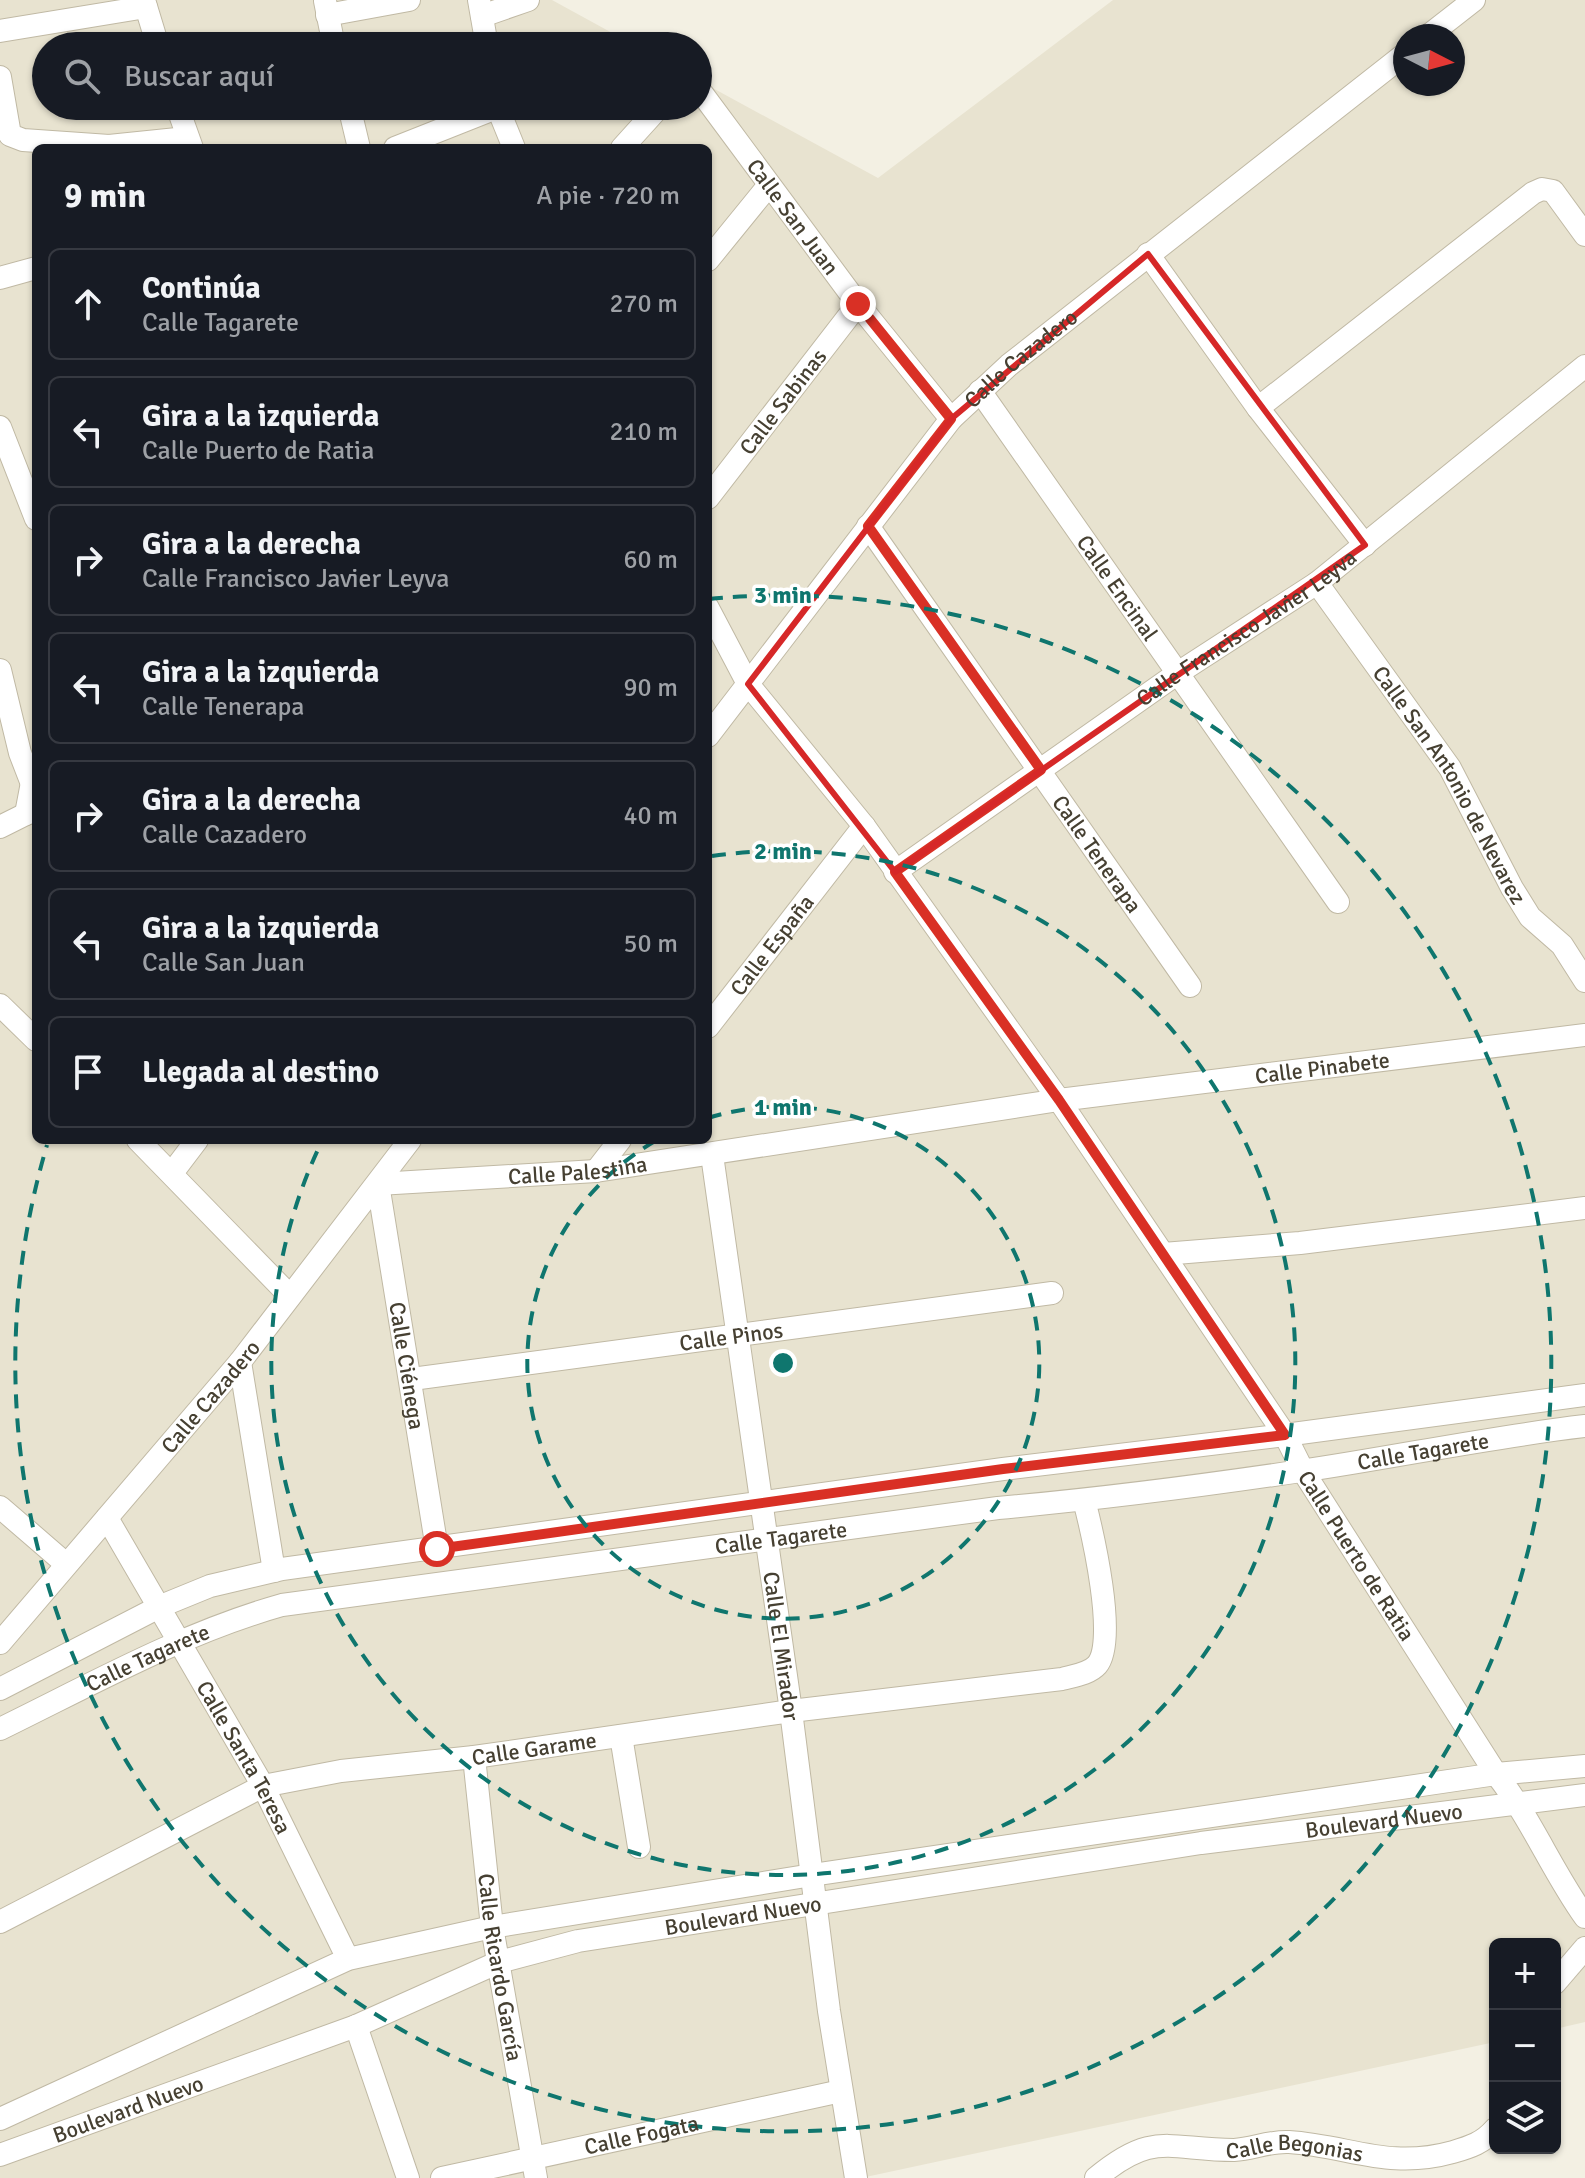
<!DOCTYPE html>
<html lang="es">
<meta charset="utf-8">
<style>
:root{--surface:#171b24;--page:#20242c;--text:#f1f3f6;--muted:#9ea1a6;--line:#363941}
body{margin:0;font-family:Signika,sans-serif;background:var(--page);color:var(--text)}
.controls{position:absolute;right:24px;bottom:24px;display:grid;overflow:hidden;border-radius:12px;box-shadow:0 2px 6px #0004}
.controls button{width:72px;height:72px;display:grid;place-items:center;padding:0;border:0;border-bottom:2px solid var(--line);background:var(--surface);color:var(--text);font:40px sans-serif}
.compass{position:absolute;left:1393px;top:24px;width:72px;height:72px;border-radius:50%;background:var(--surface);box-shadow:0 2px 6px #0004;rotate:96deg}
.stop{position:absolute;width:24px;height:24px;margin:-18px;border:6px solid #d93025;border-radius:50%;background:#fff}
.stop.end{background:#d93025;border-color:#fff;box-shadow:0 2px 8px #0008}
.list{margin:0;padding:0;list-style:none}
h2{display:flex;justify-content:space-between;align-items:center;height:104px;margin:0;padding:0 32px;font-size:34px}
h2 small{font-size:26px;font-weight:400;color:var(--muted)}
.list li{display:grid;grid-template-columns:52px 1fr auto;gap:24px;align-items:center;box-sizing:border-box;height:112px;margin:0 16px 16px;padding:0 16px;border:2px solid var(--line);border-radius:12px}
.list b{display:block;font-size:30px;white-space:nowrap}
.list p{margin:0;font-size:26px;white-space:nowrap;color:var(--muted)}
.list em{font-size:26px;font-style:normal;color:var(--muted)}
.icon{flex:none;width:44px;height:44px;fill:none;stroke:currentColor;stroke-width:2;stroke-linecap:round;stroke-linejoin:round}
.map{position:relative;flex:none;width:1585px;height:2178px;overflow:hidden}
.search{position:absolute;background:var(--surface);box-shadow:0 2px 6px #0004;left:32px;top:32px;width:680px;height:88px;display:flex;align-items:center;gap:20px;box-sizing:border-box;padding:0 28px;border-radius:44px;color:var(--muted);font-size:30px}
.panel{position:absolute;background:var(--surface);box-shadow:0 2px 6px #0004;left:32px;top:144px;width:680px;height:1000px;border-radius:12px}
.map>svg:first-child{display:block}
.residential{fill:#e8e3d0;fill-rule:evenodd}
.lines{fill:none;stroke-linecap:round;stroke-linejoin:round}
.minor-casing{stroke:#c0b9a4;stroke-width:24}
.minor{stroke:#fff;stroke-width:22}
.route{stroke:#d93025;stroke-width:10}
.marked{fill:none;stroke:#d62828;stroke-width:6;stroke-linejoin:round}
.ring{fill:none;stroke:#0f766e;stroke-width:4;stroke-dasharray:14 10}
.labels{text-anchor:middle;stroke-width:7;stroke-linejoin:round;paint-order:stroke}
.street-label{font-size:22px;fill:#464032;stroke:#fff}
.centre{fill:#0f766e;stroke:#fff;stroke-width:4}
.ring-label{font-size:24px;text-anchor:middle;font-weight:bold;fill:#0f766e;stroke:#fff;stroke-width:7;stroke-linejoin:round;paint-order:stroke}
</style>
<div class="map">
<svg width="1585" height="2178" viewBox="0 0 1585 2178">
<rect width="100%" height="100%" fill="#f3f0e3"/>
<path class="residential" d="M0 0H552L636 46H46V106H698V80L878 178 1113 0H1585V2022L1555 2029V1944H1495V2042L861 2178H0ZM1405 36H1453V84H1405ZM36 148H708V1140H36Z"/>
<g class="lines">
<g class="minor-casing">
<g id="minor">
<path d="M144 0 158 46"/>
<path d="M479 0 487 46"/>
<path d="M325 1 334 46"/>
<path d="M327 15 409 0"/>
<path d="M482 16 528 0"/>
<path d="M0 31 146 7"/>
<path d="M1428 36 1474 0"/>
<path d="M0 77 10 135 23 140 109 146 187 138"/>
<path id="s1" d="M698 88 858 304 951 419"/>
<path d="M177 106 192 148"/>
<path d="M349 106 359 148"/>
<path d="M497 106 514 148"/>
<path d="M395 148 501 106"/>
<path d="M622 148 660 106"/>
<path d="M1148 254 1258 408 1365 545"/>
<path d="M708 260 769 185"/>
<path d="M0 278 36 268"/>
<path id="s2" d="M980 391 1338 902"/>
<path d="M1258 408 1533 193 1542 189 1553 191 1585 235"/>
<path d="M0 427 36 519"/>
<path id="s3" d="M708 498 858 304"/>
<path id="s4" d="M868 526 1190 986"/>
<path id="s5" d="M1317 583 1450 768 1512 888 1530 917 1562 945 1585 981"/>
<path id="s6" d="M708 608 748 684 864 826 1059 1100 1285 1435 1303 1471 1496 1774C1531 1818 1552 1871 1585 1917"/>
<path d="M0 670 20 753 32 784"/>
<path id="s7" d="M708 736 951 419 1009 365 1405 54"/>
<path d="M26 814 34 772"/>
<path d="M0 827 26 814"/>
<path id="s8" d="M895 872 1178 673 1317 583 1585 366"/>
<path d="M0 1005 36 1040"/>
<path id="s9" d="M708 1027 864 826"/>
<path d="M138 1140 290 1296"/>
<path id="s10" d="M712 1155 791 1711 829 2011 856 2178"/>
<path d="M596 1171 620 1140"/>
<path d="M172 1173 197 1140"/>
<path id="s11" d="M378 1184 596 1171 1059 1100 1585 1035"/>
<path id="s12" d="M378 1184 437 1549"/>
<path d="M1163 1254 1300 1243 1585 1208"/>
<path d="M240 1362 274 1571"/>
<path id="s13" d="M412 1379 1052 1293"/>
<path d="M0 1507 66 1564"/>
<path id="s14" d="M107 1518 263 1786 348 1959"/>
<path id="s15" d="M0 1643 240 1362 410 1140"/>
<path d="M0 1689 161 1606 210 1586 282 1569 1003 1469 1285 1435 1585 1395"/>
<path id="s16" d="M0 1729C92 1684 183 1633 282 1605L998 1508C1099 1499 1200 1486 1301 1471 1396 1457 1490 1437 1585 1426"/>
<path d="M621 1736 639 1847"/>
<path id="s17" d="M474 1757 492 1927 536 2178"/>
<path id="s18" d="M0 1922 263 1786 341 1771 474 1757 791 1711 1062 1679C1073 1676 1089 1674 1097 1665 1118 1641 1092 1531 1084 1500"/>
<path d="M1555 1983 1585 1948"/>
<path d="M356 2026 408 2178"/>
<path d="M0 2119 348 1959 492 1927 812 1875 1496 1774 1585 1766"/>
<path id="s19" d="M0 2155 356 2026 499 1962 578 1941 1201 1843 1585 1795"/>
<path id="s20" d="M442 2178 841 2091"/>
<path id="s21" d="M1096 2178C1154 2130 1168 2150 1234 2150 1253 2149 1269 2141 1289 2142 1350 2146 1388 2170 1453 2152 1470 2147 1483 2143 1495 2129"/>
</g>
</g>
<use href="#minor" class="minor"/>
</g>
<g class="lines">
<path class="route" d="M437 1549 1003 1469 1285 1435 1059 1100 895 872 1041 770 868 526 951 419 858 304"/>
</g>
<path class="marked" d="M1148 254 1365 545 895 872 748 684 951 419Z"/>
<g class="ring">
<path d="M708 1118A256 256 0 1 1 657 1140"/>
<path d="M712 856A512 512 0 1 1 321 1143"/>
<path d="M709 599A768 768 0 1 1 47 1145"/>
</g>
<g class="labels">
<g class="street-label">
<text dy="8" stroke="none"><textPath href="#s1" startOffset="160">Calle San Juan</textPath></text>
<text dy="8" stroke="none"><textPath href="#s7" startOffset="492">Calle Cazadero</textPath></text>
<text dy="8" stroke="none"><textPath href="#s3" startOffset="122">Calle Sabinas</textPath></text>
<text dy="8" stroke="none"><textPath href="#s2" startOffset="240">Calle Encinal</textPath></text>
<text dy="8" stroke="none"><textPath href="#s8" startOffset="428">Calle Francisco Javier Leyva</textPath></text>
<text dy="8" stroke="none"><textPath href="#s5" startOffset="242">Calle San Antonio de Nevarez</textPath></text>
<text dy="8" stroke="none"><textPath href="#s4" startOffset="400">Calle Tenerapa</textPath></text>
<text dy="8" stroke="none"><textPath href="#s9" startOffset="104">Calle España</textPath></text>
<text dy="8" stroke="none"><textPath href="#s11" startOffset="952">Calle Pinabete</textPath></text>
<text dy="8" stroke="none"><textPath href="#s11" startOffset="200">Calle Palestina</textPath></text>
<text dy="8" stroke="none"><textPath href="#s13" startOffset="322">Calle Pinos</textPath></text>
<text dy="8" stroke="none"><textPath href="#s12" startOffset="184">Calle Ciénega</textPath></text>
<text dy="8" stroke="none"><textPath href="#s15" startOffset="324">Calle Cazadero</textPath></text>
<text dy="8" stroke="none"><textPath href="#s16" startOffset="1460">Calle Tagarete</textPath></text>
<text dy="8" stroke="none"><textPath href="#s16" startOffset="812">Calle Tagarete</textPath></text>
<text dy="8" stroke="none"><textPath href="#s6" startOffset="1150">Calle Puerto de Ratia</textPath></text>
<text dy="8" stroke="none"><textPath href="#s10" startOffset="496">Calle El Mirador</textPath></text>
<text dy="8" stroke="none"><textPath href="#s16" startOffset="164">Calle Tagarete</textPath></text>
<text dy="8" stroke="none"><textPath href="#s18" startOffset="570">Calle Garame</textPath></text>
<text dy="8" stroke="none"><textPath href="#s14" startOffset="276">Calle Santa Teresa</textPath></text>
<text dy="8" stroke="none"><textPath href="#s19" startOffset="1432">Boulevard Nuevo</textPath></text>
<text dy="8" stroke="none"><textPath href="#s19" startOffset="784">Boulevard Nuevo</textPath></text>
<text dy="8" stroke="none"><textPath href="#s17" startOffset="212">Calle Ricardo García</textPath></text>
<text dy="8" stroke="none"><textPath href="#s19" startOffset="136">Boulevard Nuevo</textPath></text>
<text dy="8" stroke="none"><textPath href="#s20" startOffset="204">Calle Fogata</textPath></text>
<text dy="8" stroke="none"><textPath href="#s21" startOffset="208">Calle Begonias</textPath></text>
</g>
</g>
<circle cx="783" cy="1363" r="12" class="centre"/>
<g class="ring-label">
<text x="783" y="603">3 min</text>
<text x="783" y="859">2 min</text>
<text x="783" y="1115">1 min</text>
</g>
</svg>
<div class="controls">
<button>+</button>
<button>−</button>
<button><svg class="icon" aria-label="layers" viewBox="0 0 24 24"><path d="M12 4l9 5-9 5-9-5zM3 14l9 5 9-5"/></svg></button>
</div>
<svg class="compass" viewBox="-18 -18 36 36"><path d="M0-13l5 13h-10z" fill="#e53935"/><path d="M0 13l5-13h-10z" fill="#9ea1a6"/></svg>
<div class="stop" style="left:437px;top:1549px"></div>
<div class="stop end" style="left:858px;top:304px"></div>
<div class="search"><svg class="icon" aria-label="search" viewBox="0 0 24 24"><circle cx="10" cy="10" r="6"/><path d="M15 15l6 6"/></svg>Buscar aquí</div>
<section class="panel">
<h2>9 min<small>A pie · 720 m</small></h2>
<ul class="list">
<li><svg class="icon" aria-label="ahead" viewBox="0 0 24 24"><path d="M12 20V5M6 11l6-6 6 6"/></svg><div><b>Continúa</b><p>Calle Tagarete</p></div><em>270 m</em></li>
<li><svg class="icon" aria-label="left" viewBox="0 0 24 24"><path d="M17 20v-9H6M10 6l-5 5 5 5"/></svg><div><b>Gira a la izquierda</b><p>Calle Puerto de Ratia</p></div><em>210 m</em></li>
<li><svg class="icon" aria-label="right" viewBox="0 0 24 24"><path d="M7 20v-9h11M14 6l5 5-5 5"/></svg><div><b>Gira a la derecha</b><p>Calle Francisco Javier Leyva</p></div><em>60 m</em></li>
<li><svg class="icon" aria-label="left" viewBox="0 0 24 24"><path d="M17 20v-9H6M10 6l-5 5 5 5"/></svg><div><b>Gira a la izquierda</b><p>Calle Tenerapa</p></div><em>90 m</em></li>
<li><svg class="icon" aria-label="right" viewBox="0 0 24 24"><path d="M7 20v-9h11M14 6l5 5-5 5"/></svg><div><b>Gira a la derecha</b><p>Calle Cazadero</p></div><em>40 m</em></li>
<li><svg class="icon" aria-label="left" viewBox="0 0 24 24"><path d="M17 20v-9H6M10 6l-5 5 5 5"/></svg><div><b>Gira a la izquierda</b><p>Calle San Juan</p></div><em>50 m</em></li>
<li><svg class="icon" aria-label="arrive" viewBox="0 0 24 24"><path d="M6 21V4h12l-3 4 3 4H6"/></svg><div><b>Llegada al destino</b></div></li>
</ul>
</section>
</div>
